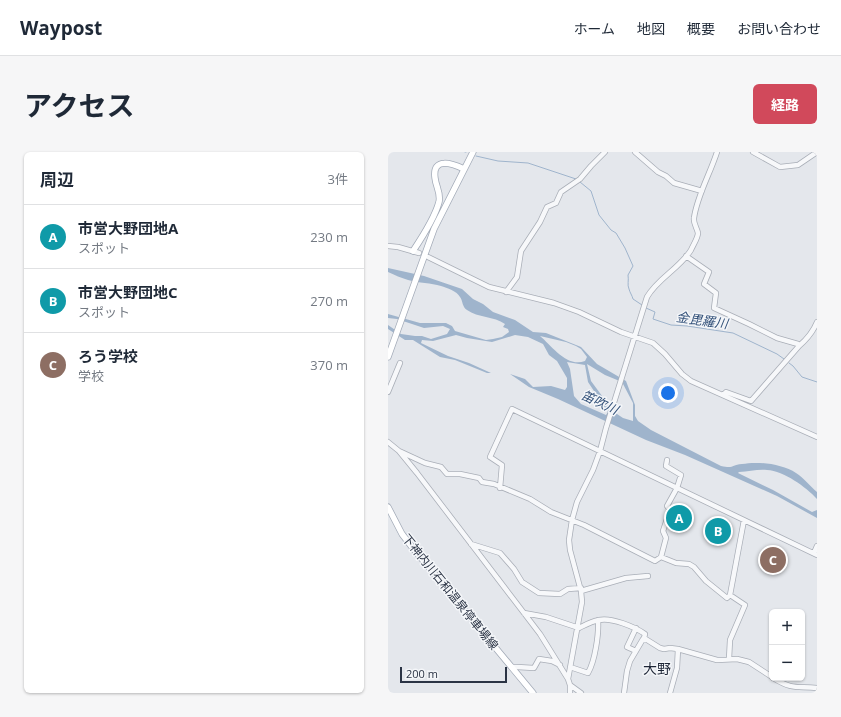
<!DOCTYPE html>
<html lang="ja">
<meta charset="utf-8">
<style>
:root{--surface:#fff;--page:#f6f6f7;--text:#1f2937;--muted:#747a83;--line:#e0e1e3;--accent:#d1495b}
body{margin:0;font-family:"Open Sans","Noto Sans JP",sans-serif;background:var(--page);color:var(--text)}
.controls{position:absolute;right:12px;bottom:12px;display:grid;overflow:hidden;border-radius:6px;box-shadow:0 1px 3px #0004}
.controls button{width:36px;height:36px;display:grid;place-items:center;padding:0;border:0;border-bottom:1px solid var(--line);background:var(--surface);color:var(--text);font:20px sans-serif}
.scale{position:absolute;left:12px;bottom:10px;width:107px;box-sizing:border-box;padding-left:4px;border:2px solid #2b3445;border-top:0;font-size:11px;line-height:14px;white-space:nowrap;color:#2b3445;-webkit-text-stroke:3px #f4f6f9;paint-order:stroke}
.you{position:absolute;left:280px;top:241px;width:14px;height:14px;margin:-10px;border:3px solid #fff;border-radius:50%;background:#1a73e8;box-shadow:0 0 0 6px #1a73e833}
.badge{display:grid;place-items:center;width:26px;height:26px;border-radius:50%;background:var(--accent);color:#fff;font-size:13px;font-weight:700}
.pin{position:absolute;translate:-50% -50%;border:2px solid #fff;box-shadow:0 1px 4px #0006}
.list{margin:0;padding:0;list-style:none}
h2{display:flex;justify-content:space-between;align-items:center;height:52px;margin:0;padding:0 16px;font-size:17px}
h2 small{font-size:13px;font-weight:400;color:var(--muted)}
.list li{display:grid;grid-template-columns:26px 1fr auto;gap:12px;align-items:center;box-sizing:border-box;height:64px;padding:0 16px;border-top:1px solid var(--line)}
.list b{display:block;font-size:15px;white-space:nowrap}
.list p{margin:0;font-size:13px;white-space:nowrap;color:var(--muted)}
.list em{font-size:13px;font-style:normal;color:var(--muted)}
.map{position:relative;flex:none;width:429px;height:541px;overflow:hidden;border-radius:6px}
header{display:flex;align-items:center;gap:24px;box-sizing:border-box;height:56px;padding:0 20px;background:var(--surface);border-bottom:1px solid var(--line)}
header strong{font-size:19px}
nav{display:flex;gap:22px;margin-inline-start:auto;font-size:14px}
.intro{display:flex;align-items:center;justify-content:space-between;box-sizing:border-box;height:96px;padding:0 24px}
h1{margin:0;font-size:28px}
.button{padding:10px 18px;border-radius:6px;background:var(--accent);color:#fff;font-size:14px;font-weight:700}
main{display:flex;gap:24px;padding:0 24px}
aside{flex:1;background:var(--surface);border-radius:6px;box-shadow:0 1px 3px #0004}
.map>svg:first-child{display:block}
.water{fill:#9fb4cc;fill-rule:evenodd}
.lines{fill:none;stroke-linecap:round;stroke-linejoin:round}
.stream{stroke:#9fb4cc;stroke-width:1}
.minor-casing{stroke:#a9aeb7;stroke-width:6}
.major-casing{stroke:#a3abb8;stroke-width:7}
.minor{stroke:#f7f8fa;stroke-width:4.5}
.major{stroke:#fff;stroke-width:5.5}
.labels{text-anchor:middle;stroke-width:3;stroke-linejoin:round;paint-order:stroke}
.street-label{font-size:12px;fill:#2b3445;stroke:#f4f6f9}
.water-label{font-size:13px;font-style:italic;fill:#34527a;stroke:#f4f6f9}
.quarter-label{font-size:14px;fill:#1d2536;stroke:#f4f6f9}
</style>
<header>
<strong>Waypost</strong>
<nav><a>ホーム</a><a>地図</a><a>概要</a><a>お問い合わせ</a></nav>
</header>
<div class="intro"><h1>アクセス</h1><a class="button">経路</a></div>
<main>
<aside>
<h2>周辺<small>3件</small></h2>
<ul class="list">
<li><span class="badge" style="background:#0f9aa8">A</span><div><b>市営大野団地A</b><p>スポット</p></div><em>230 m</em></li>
<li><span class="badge" style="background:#0f9aa8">B</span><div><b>市営大野団地C</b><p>スポット</p></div><em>270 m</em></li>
<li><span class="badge" style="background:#8d6e63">C</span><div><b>ろう学校</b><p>学校</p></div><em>370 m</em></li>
</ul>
</aside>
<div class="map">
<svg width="429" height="541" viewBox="0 0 429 541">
<rect width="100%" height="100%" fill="#e4e7ec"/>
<path class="water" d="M0 116 36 124 74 137 85 147 95 152 105 160 127 168 145 180 158 181 193 195 209 212 238 229 247 253V264L250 269 263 278 333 314C346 317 343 313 354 312 370 309 394 312 408 321 416 326 422 334 429 340V347C418 335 396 319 379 318 369 317 361 320 351 320L350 321 385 338 424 360 429 358V366L389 344 297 303 258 288 170 247 141 235 122 222 137 227 145 235 163 234 177 238 179 235V226L169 209 161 203 155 192 140 185 127 183 104 190 79 186 68 183 45 189 34 188 33 191 60 204 81 211 103 221H99L67 208 52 205 25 188H17L0 177V173L13 182 27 184H34L43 187 59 182 62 177 55 174 36 176 9 167 0 166V162L32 171H58L64 174 67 179 98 188 105 187 114 185 121 180 120 177 115 175 117 172C106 164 90 166 79 158 74 155 75 149 72 145 69 139 59 136 53 134 43 131 31 131 20 128 13 126 7 123 0 120ZM152 184 178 190 188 194 193 197 199 205 197 209C179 216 164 194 152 184ZM179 210 197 213 200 230 220 260 218 263 193 252 186 244 182 217ZM199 212 217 223 234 230 245 251V269L235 266 229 262 220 252 203 229Z"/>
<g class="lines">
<path class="stream" d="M77 0H78
M88 4 110 9 140 11 188 27
M192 30 203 39 211 63 223 78 228 81 237 96 245 114 240 123C241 128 239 133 241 137 242 141 244 143 245 147L254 153
M258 156 267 160 265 167 283 173 299 174 345 181 389 202 396 207
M401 211 405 214 414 225 429 230"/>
<g class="minor-casing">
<path id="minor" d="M247 0 270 20 278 24 286 31 314 39
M365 0 392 15 410 13 429 0
M0 94 10 95 31 101
M298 104 321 120 316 132 328 141 326 156 361 172 389 186 410 192 411 194
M40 105 101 135 166 151 191 160 233 180 265 191 277 202 294 222 303 229 429 285
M118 140 129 125 133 99 152 70 159 55 168 51 173 40 192 27 203 14 217 0
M0 240 12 211
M335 243 338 240 363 249 411 194C419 187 425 180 429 170
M0 290 11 299 29 321 152 482 180 527 182 533V541
M11 299 37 311 53 315 59 322H72L91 326 94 330 106 332 142 347 163 360 196 373 267 409 273 405 288 411 301 412 306 415 318 429 339 446 342 443 357 453 342 488 341 507
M112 336 114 313 102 305 124 257 429 403
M83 392 112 401 126 417 134 430 151 441 172 442 180 437 193 436
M426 401 429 394
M273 405 278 386 275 379 282 358 279 354 289 336 293 323 278 314 279 308
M193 439 238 426 260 424
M342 443 356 368
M136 461 158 465 191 476C197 473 204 469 211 468 223 465 247 475 257 482L256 486 272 496 276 497 282 496 290 497 329 508 349 507 361 510 384 525
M248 476 239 495 248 499
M124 515H129L146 516 151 507 164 509 172 513
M182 515 200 521C207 509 211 482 210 468
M385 526C405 538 408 534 429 536
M180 527 194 450 193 439 182 398 181 388 184 368 189 350 205 318 212 299 218 276 259 145C270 126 291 117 303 98 305 93 310 86 310 81 309 76 305 71 306 66 309 44 322 22 329 0
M182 533 193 541
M236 541 239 519 242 509 255 487 256 486
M282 541 289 516 290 497"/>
</g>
<g class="major-casing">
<path id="major" d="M25 99C33 87 47 65 51 50 53 41 48 35 47 26 44 4 65 12 76 17
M0 205 46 77 85 0
M0 355 14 382 24 395 145 541"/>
</g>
<use href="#minor" class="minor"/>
<use href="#major" class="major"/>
</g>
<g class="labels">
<g class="street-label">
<text transform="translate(62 440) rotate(51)" y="4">下神内川石和温泉停車場線</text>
</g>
<g class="water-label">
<text transform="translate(314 168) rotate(8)" y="5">金毘羅川</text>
<text transform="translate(212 250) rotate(25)" y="5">笛吹川</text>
</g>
<g class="quarter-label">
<text x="269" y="522">大野</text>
</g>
</g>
</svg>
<div class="controls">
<button>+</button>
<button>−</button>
</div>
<div class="scale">200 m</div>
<div class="you"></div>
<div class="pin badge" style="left:291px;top:366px;background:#0f9aa8">A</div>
<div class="pin badge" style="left:330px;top:379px;background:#0f9aa8">B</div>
<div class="pin badge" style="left:385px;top:408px;background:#8d6e63">C</div>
</div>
</main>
